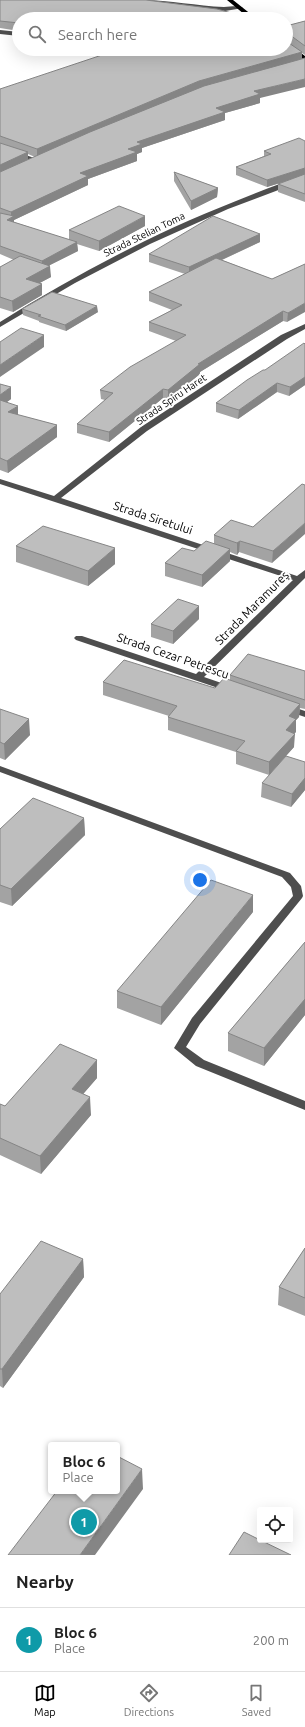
<!DOCTYPE html>
<meta charset="utf-8">
<style>
:root{--surface:#fff;--page:#f6f6f6;--text:#222;--muted:#767676;--line:#e0e0e0;--accent:#000}
body{margin:0;font-family:Ubuntu,sans-serif;background:var(--page);color:var(--text)}
.controls{position:absolute;right:12px;bottom:12px;display:grid;overflow:hidden;border-radius:4px;box-shadow:0 4px 16px #0002}
.controls button{width:36px;height:36px;display:grid;place-items:center;padding:0;border:0;border-bottom:1px solid var(--line);background:var(--surface);color:var(--text);font:20px sans-serif}
.you{position:absolute;left:200px;top:880px;width:14px;height:14px;margin:-10px;border:3px solid #fff;border-radius:50%;background:#1a73e8;box-shadow:0 0 0 6px #1a73e833}
.badge{display:grid;place-items:center;width:26px;height:26px;border-radius:50%;background:var(--accent);color:#fff;font-size:13px;font-weight:700}
.pin{position:absolute;translate:-50% -50%;border:2px solid #fff;box-shadow:0 1px 4px #0006}
.popup{position:absolute;left:48px;top:1442px;width:72px;height:52px;box-sizing:border-box;display:grid;place-content:center;border-radius:4px;background:var(--surface);filter:drop-shadow(0 1px 3px #0005);font-size:13px;white-space:nowrap;color:var(--muted)}
.popup b{font-size:15px;color:var(--text)}
.popup::after{content:'';position:absolute;left:50%;top:100%;margin-left:-8px;border:8px solid transparent;border-top-color:var(--surface)}
.list{margin:0;padding:0;list-style:none}
h2{display:flex;justify-content:space-between;align-items:center;height:52px;margin:0;padding:0 16px;font-size:17px}
h2 small{font-size:13px;font-weight:400;color:var(--muted)}
.list li{display:grid;grid-template-columns:26px 1fr auto;gap:12px;align-items:center;box-sizing:border-box;height:64px;padding:0 16px;border-top:1px solid var(--line)}
.list b{display:block;font-size:15px;white-space:nowrap}
.list p{margin:0;font-size:13px;white-space:nowrap;color:var(--muted)}
.list em{font-size:13px;font-style:normal;color:var(--muted)}
.icon{flex:none;width:22px;height:22px;fill:none;stroke:currentColor;stroke-width:2;stroke-linecap:round;stroke-linejoin:round}
.map{position:relative;flex:none;width:305px;height:1555px;overflow:hidden}
.search{position:absolute;background:var(--surface);box-shadow:0 4px 16px #0002;left:12px;right:12px;top:12px;height:44px;display:flex;align-items:center;gap:10px;box-sizing:border-box;padding:0 14px;border-radius:22px;color:var(--muted);font-size:15px}
.sheet{height:116px;background:var(--surface)}
nav{display:flex;justify-content:space-around;align-items:center;box-sizing:border-box;height:56px;border-top:1px solid var(--line);background:var(--surface);font-size:11px;color:var(--muted)}
nav a{display:grid;justify-items:center;gap:2px}
nav .on{color:var(--accent)}
.map>svg:first-child{display:block}
.lines{fill:none;stroke-linecap:round;stroke-linejoin:round}
.minor{fill:#4e4e4e;fill-rule:evenodd}
.major{fill:#000;fill-rule:evenodd}
.wall{fill:#a3a3a3;fill-rule:evenodd}
.shaded-wall{fill:#858585}
.building{fill:#bebebe;stroke:#858585}
.labels{text-anchor:middle;stroke-width:4;stroke-linejoin:round;paint-order:stroke}
.far-street-label{font-size:10px;fill:#000;stroke:#fff}
.street-label{font-size:12px;fill:#000;stroke:#fff}
</style>
<div class="map">
<svg width="305" height="1555" viewBox="0 0 305 1555">
<rect width="100%" height="100%" fill="#fff"/>
<g class="lines">
<path class="minor" d="M142 0C170 0 197 6 224 7 231 7 238 5 243 8L225 11 145 2Z
M0 30 19 32V36L0 34Z
M98 49H104L110 56 101 61H97V59L103 55Z
M0 146 40 160 41 161 36 162 0 150Z
M305 176V180L228 209 150 244 75 283 0 327V322C75 275 154 233 236 201 259 192 282 182 305 176Z
M305 324V329L287 339 147 431 61 498 297 576 305 570V578L204 677 233 687 235 689 233 691H227L76 640 74 638 76 636H82L196 674 293 580 0 484V479L54 496 141 427 281 335Z
M287 705 305 711V717L284 710 282 708 284 706Z
M0 766 290 873 301 886 303 896 302 898 200 1024 186 1047 204 1060 305 1101V1110L196 1066 174 1048 192 1018 293 896 291 887 282 877 0 772Z"/>
<path class="major" d="M227 0H233L257 19H250Z
M286 42 305 56V61L286 47Z"/>
</g>
<path class="wall" d="M0 0H150L19 19V31L0 28Z
M305 21V55L302 53V59L260 98V103L225 113V120L142 148V152L137 154V161L88 179V185L14 220V222L69 240V230L145 226 99 251 77 244 78 251 48 266 51 277 39 283 42 284V295L13 312 0 308V267L14 260 0 254V89L286 49V26ZM28 154 35 157 28 160Z
M305 141V202L278 192V184L287 181 267 187 236 175V167L264 156V151Z
M174 172 218 188 217 197 191 210 174 181Z
M260 234V242L222 260 272 279 305 264 287 322 283 321 200 372V374L168 400 163 398 109 442 77 433V424L105 400 101 399 100 390 176 341 149 331V322L172 310 149 301V292L185 274 149 262V254Z
M22 309 98 312 66 331 39 322V321L23 315Z
M305 344V385L289 396 277 392 238 419 216 412V403Z
M0 384 11 399 7 402 18 415 57 425V437L8 473 0 470Z
M302 484 272 563 239 552 237 555 230 552V561L202 587 165 576V563L214 543V535L253 527Z
M16 546 115 564 88 586 16 562Z
M199 619 173 644 151 637V624Z
M305 671V709L300 708 299 717 296 720V732L294 733V747L269 775 236 764V752L168 730V717L169 716 103 695V682L215 688 230 680V675Z
M0 709 30 735 5 760 0 758Z
M305 762V790L291 807 261 797 262 783Z
M84 818 85 835 12 906 0 902V829Z
M253 912 161 1025 117 1008V991Z
M305 942V1015L264 1066 228 1051V1033Z
M97 1060V1078L83 1094 91 1115 41 1174 0 1155V1104L5 1106Z
M305 1248V1316L278 1305 279 1287Z
M83 1259 84 1277 3 1388 0 1386V1294Z"/>
<path class="shaded-wall" d="M302 52V60L37 157V149L199 81Z
M305 79V87L260 98V103L225 113V120L142 148V152L137 154V161L88 179V185L14 220V225L7 220 11 218V212L80 173 128 149 137 142 254 91Z
M28 152V161L0 174V165Z
M305 168V175L267 187V180Z
M218 188 217 197 191 210V201Z
M145 216V226L99 251V241Z
M260 234V242L189 275V267Z
M77 242 78 251 42 269V261Z
M50 266 51 277 27 290 26 279Z
M42 284V295L13 312 12 301Z
M305 303V312L287 322 288 313Z
M97 306 98 312 66 331 65 325Z
M283 311V321L200 372V374L168 400V390L198 364Z
M44 335V347L0 377V365Z
M305 377V385L289 396 290 387Z
M277 383V392L238 419 239 410Z
M11 387V399L0 407V395Z
M163 389V398L109 442V432Z
M18 406V417L8 412Z
M57 425V437L8 473 7 461Z
M305 523V534L272 563 273 551Z
M240 541 239 552 237 555V543Z
M115 548V564L88 586V571Z
M230 549V561L202 587V575Z
M199 606V619L173 644V631Z
M300 704 299 717 296 720V732L285 744 286 730 289 716Z
M29 719 30 735 5 760 4 744Z
M295 734 294 747 269 775V762Z
M305 778V790L291 807 292 794Z
M84 818 85 835 12 906 11 889Z
M253 895V912L161 1025V1007Z
M305 999V1015L264 1066V1048Z
M97 1060V1078L72 1107V1089Z
M90 1097 91 1115 41 1174 40 1156Z
M83 1259 84 1277 3 1388 2 1369Z
M142 1469 143 1489 95 1555H80Z"/>
<path class="building" d="M0 0H146L217 9 253 19H19V23L0 21Z
M305 21V46L286 32V34V26Z
M286 41 302 52 199 81 37 149 0 136V89L120 49H286Z
M305 58V79L254 91 260 94 216 108 225 112 137 142 142 144 128 149 137 152 80 173 88 176 11 212 0 208V172L90 132 204 86Z
M299 138 305 141V168L267 180 236 167 271 154 264 151Z
M0 143 28 152 0 165Z
M174 172 218 188 191 201Z
M305 174V194L278 184Z
M119 206 145 216 99 241 69 230Z
M0 213 14 216 7 220 77 242 42 261 0 246Z
M213 216 260 234 189 267 149 254Z
M20 256 50 266 26 279 42 284 12 301 0 297V267Z
M216 258 272 279 305 264V303L288 313 283 311 198 364H200L168 390 163 389 109 432 77 424 113 393 100 390 130 367 186 335 149 322 182 305 149 292Z
M52 292 97 306 65 325 38 316 41 315 22 309Z
M21 328 44 335 0 365V342Z
M304 343 305 344V377L290 387 277 383 239 410 216 403 247 380 263 370H265Z
M0 384 11 387 0 395Z
M0 400 18 406 8 412 57 425 7 461 0 458Z
M302 484 305 485V523L273 551 240 541 237 543 214 535 231 520 253 527Z
M43 526 115 548 88 571 16 546Z
M206 541 230 549 202 575 165 563 182 548 194 551Z
M178 599 199 606 173 631 151 624Z
M248 654 305 671V700L230 675Z
M124 660 215 688 224 678 300 704 289 716 296 719 286 730 295 734 269 762 236 751 245 741 168 717 177 706 103 682Z
M0 709 29 719 4 744 0 742Z
M286 756 305 762V778L292 794 262 783Z
M33 798 84 818 11 889 0 885V829Z
M211 880 253 895 161 1007 117 991Z
M305 942V999L264 1048 228 1033Z
M60 1044 97 1060 72 1089 90 1097 40 1156 0 1138V1104L5 1106Z
M41 1241 83 1259 2 1369H0V1294Z
M305 1248V1298L279 1287Z
M117 1456 142 1469 80 1555H8L57 1491H117Z
M244 1532 260 1540 291 1555H229Z"/>
<g class="labels">
<g class="far-street-label">
<text transform="translate(144 234) rotate(-26)" y="4">Strada Stelian Toma</text>
<text transform="translate(171 399) rotate(-34)" y="4">Strada Spiru Haret</text>
</g>
<g class="street-label">
<text transform="translate(153 518) rotate(18)" y="4">Strada Siretului</text>
<text transform="translate(252 608) rotate(-45)" y="4">Strada Maramureș</text>
<text transform="translate(173 656) rotate(19)" y="4">Strada Cezar Petrescu</text>
</g>
</g>
</svg>
<div class="controls">
<button><svg class="icon" aria-label="locate" viewBox="0 0 24 24"><circle cx="12" cy="12" r="6"/><path d="M12 2v4M12 18v4M2 12h4M18 12h4"/></svg></button>
</div>
<div class="you"></div>
<div class="pin badge" style="left:84px;top:1522px;background:#0f9aa8">1</div>
<div class="popup"><b>Bloc 6</b>Place</div>
<div class="search"><svg class="icon" aria-label="search" viewBox="0 0 24 24"><circle cx="10" cy="10" r="6"/><path d="M15 15l6 6"/></svg>Search here</div>
</div>
<section class="sheet">
<h2>Nearby<small></small></h2>
<ul class="list">
<li><span class="badge" style="background:#0f9aa8">1</span><div><b>Bloc 6</b><p>Place</p></div><em>200 m</em></li>
</ul>
</section>
<nav>
<a class="on"><svg class="icon" aria-label="map" viewBox="0 0 24 24"><path d="M3 6l6-2 6 2 6-2v14l-6 2-6-2-6 2zM9 4v14M15 6v14"/></svg>Map</a>
<a><svg class="icon" aria-label="directions" viewBox="0 0 24 24"><path d="M12 3l9 9-9 9-9-9zM9 14v-3h6M13 9l2 2-2 2"/></svg>Directions</a>
<a><svg class="icon" aria-label="saved" viewBox="0 0 24 24"><path d="M7 4h10v16l-5-4-5 4z"/></svg>Saved</a>
</nav>
